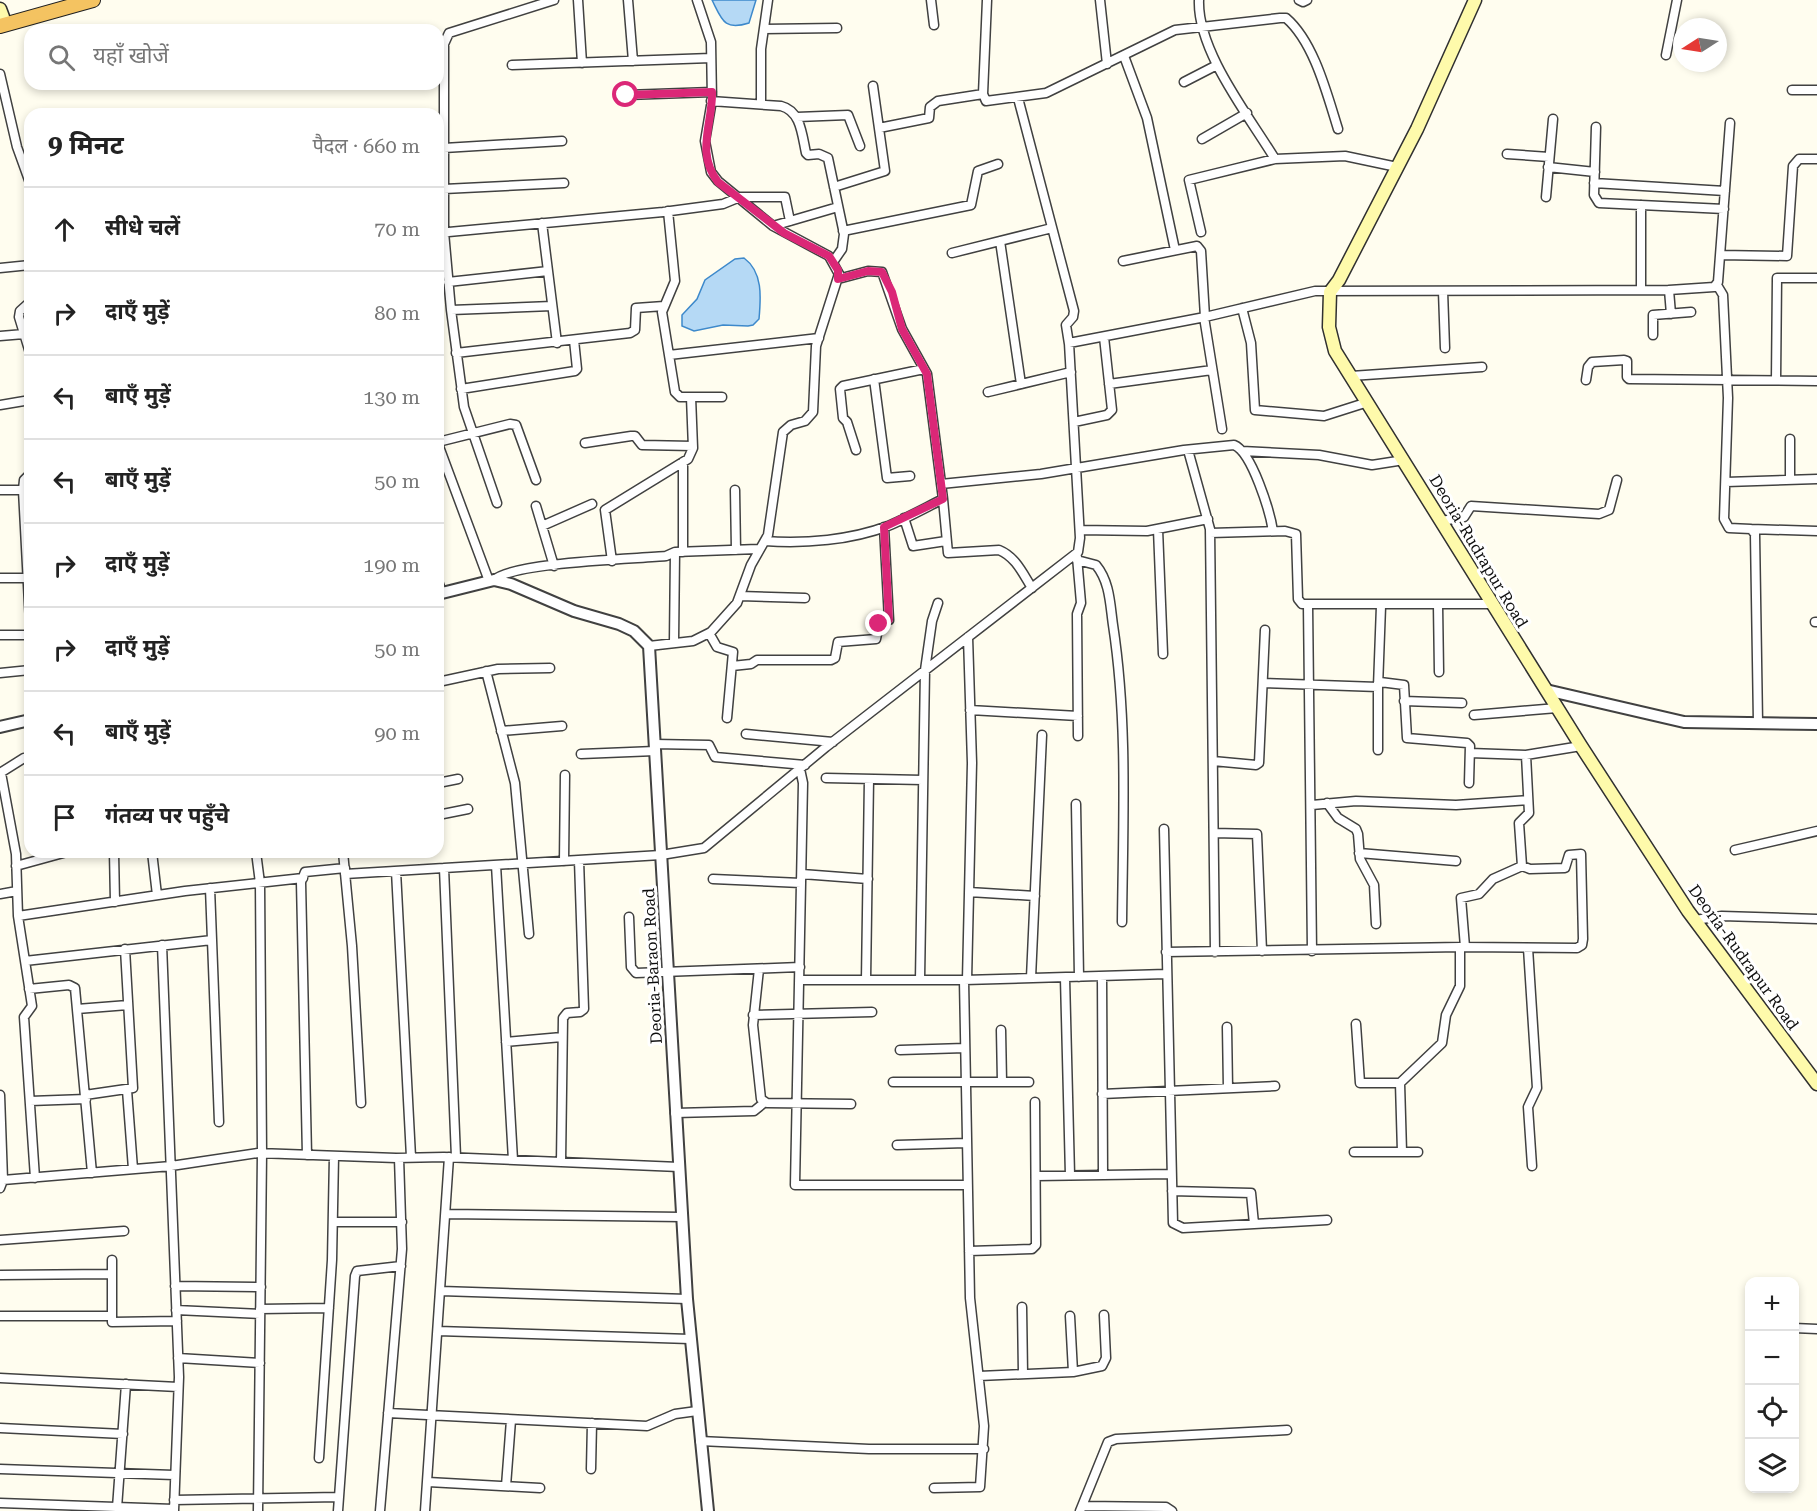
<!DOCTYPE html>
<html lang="hi">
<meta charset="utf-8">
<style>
:root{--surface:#fff;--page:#f2f2f2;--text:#222;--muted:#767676;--line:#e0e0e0}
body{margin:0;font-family:"Roboto Serif","Noto Sans Devanagari",serif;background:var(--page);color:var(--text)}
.controls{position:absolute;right:18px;bottom:18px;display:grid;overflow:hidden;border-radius:12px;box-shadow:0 3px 9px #0003}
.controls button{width:54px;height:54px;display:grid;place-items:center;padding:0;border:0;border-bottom:2px solid var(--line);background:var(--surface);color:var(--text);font:30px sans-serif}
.compass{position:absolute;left:1673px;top:18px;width:54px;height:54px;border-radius:50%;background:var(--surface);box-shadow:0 3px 9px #0003;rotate:258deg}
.stop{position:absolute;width:18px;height:18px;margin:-14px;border:4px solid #db2777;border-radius:50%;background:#fff}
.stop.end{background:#db2777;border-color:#fff;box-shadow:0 2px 6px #0008}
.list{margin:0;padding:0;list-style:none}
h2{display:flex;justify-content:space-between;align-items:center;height:78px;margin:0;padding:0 24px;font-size:26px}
h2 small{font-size:20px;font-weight:400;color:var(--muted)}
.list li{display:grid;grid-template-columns:39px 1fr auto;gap:18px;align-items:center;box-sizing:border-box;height:84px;padding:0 24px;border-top:2px solid var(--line)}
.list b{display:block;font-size:22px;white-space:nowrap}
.list em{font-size:20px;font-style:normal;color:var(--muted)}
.icon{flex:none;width:33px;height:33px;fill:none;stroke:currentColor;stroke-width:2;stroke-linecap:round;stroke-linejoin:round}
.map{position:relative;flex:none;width:1817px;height:1511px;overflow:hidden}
.search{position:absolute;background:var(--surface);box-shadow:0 3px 9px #0003;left:24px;top:24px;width:420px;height:66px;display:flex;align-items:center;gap:15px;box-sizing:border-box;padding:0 21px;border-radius:18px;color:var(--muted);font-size:22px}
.panel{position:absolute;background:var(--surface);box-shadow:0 3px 9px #0003;left:24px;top:108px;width:420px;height:750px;border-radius:18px}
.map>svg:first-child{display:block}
.water{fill:#b5d9f5;stroke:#3d89cb;stroke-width:1.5}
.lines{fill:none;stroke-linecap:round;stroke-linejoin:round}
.minor-casing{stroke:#414141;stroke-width:11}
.tertiary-casing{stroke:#414141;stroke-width:14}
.secondary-casing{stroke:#303030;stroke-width:15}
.trunk-casing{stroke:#1f1f1f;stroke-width:16}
.minor{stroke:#fff;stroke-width:8}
.tertiary{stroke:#fff;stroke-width:10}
.secondary{stroke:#fefaab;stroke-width:12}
.trunk{stroke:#f4c361;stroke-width:14}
.route{stroke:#db2777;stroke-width:8}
.labels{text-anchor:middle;stroke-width:6;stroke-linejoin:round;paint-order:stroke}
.street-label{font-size:16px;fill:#0e0e0e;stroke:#fff}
</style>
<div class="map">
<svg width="1817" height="1511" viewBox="0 0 1817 1511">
<rect width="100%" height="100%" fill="#fffdef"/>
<path class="water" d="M712 0H756L749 23C724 31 722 20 712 0Z
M744 258C763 272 761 297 759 319L753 325 748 326 723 325 694 331 682 326V315L697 299 705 280 735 259Z"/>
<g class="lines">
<g class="minor-casing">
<path id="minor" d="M578 0 582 63
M628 0 633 61
M931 0 934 25
M987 0 983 94 986 101 1046 93 1175 30 1280 18H1286C1314 42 1327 94 1338 129
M1100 0 1107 64
M1199 0C1197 51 1249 116 1275 159L1345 156 1397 167
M1299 0 1303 2 1307 0
M764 29 837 28
M1666 55 1677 0
M1124 56 1147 118 1175 250
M512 65 711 58
M0 74 17 147 30 183
M1184 82 1217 65
M1792 90H1817
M626 95 712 92
M1018 98 1074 311 1073 317 1066 325 1069 344
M711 101 781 106C801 111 802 135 806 153L808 155 819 154 828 158 844 234 842 249 833 262
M761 104V49L768 0
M797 117 848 115 860 146
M1596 127 1594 195 1599 203 1724 209
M879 128 929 118 930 107 938 101 983 94
M1202 139 1247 113
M444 148 562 141
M1507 154 1549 157
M1548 167 1595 172
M1594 183 1725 191
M834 187 885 171 873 86
M444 189 564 183
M1546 197 1553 119
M668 211 675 281 662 312 675 392 680 397H722
M542 223 557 343
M773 226 838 207
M843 231 971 205 978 171 998 164
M1201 232 1189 180 1275 159
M438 233 663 212 723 204 740 197H785L790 221
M1000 241 1021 384
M952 253 1052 228
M1720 255 1787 256 1793 166 1799 159H1817
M1123 261 1197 246 1201 251 1205 317
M0 268 30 265
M448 282 548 271
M1717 285 1723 295 1728 398 1724 519 1729 528 1751 529 1755 534 1758 723
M1641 290V205
M1669 290 1671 314
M1443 291 1445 348
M30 302 20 311 19 317 30 353
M1242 308 1251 343 1255 410 1324 416 1368 402
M451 310 552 306
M1204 317 1222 429
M1653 335V315L1691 312
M0 336 24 334
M456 353 630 333 635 330 636 308 664 306
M669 355 819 338
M1351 376 1482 367
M874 379 887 478 910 476
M1586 380 1588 367 1592 362 1624 360 1627 361V377L1629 379 1817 381
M1776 380 1777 278H1817
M1109 384 1212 370
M461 389 575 371 577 369 574 340
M988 392 1071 372
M0 405 30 400
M1074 422 1107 415 1112 410 1104 337
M1790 439V480
M438 442 510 424 516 425 536 480
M585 443 631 436H635L642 445 693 446
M438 444 489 581
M856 450 847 422 843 418 840 389 843 386 924 369
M1188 450 1210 529 1215 952
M1242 451 1319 455 1372 465 1404 460
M1726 482 1817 479
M941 484 1041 474 1184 450 1234 445C1252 452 1270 512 1273 531
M0 490H23L30 623
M23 490 24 480 30 474
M735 490 736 550
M943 499 948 553 999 550C1016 557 1023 574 1032 588
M497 503 464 407 451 310 444 232V44L449 33 554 0
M536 506 554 566
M904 518 913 546 946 541
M1442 521 1464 517 1471 506 1599 514 1609 510 1617 480
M542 526 592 504
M1158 529 1163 654
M1751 529 1817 531
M1080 530 1147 531 1208 519
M1210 533 1285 531 1296 534 1298 599 1302 604H1492
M765 541C805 544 851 540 888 526 907 518 925 508 943 499L927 374 902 329 882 272 868 271 838 279
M683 552V462
M1077 557 1081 603 1077 614 1078 736
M1077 560 1096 565C1110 582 1110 604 1113 625 1128 723 1123 823 1122 922
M612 561 605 510 688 459 693 448 691 397
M0 578H27
M494 580C513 562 634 559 666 556L675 552 758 549
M438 581 442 593
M740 596 805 598
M1308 605 1312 951
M1438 605 1439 672
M1815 622H1817
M709 633 717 647 733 652 727 718
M0 635H30
M674 642 675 552
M649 646 693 641 711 632 737 603 751 565 768 535 783 432 791 425 805 421 813 412 816 346 839 274 829 256 773 226 718 181 711 172 705 141 712 100 711 42 697 0
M732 666 751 664 757 660H831L835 658 838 642 876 639 879 624 889 620 884 527
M486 671 515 783 529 934
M0 673 30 670
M438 682 498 669 550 668
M1380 682 1404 685 1407 738 1467 743 1470 746 1469 783
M1263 683 1378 687 1381 606
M1378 687V750
M1404 701 1462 703
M970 710 1078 716
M1474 715 1557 708
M501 731 562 726
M746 734 833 742
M654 744 709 745 715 757 805 765
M1470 753 1526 755 1581 746
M581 754 655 751
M1213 761 1256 765 1259 763 1265 630
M800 769 803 783 795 1185H967
M0 773 24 758
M1 773 16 854 18 916 32 1006 24 1017 35 1178
M826 778 923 780
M438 783 458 779
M1327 803 1338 818 1356 829 1358 834 1360 859 1374 885 1376 924
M1076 804 1079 977
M1312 805 1356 801 1456 805 1528 800
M438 815 468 809
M1164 829 1173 1223 1183 1228 1327 1220
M1214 833 1257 834 1262 951
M1735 850 1817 831
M114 852 115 902
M152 852 157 895
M256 852 260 883 262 1153 258 1511
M343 852 352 946 361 1103
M1359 853 1456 861
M564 861 565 775
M496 865 513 1160
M16 866 67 852
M444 868 456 1157
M396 871 411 1157
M345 874 661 855 704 848 826 747 1078 552 1080 538 1069 343 1205 317 1315 291 1669 290 1714 287 1718 282 1730 123
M802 874 868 879
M713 879 801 883
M210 888 219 1122
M969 892 1035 896
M0 894 17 891
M18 916 185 891 303 878
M629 917 631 967 636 973 800 967
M1695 920 1722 916 1817 919
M162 945 179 1377 174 1511
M1465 947 1461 898 1479 894 1493 879 1522 866
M1528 948 1537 1088 1528 1107 1532 1166
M1166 952 1460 947 1577 948 1582 945 1583 939 1581 854 1569 855 1565 868 1530 869 1522 866 1519 823 1529 813 1526 755
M25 961 212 940
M759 969 753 1025 761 1099 767 1103 851 1104
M1102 977 1103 1174
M1031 978 1042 735
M1065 978 1070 1175
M799 980H964L1166 974
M866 980 869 779
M920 980 925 670 932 621 938 603
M967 980 972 763 968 637
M29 989 69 985 75 988 92 1173
M77 1009 128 1005
M753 1015 872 1012
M1356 1024 1360 1083H1400
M1227 1027 1228 1088
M1001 1030 1002 1082
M506 1042 562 1037
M900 1050 965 1048
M893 1082H1029
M127 1090 133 1169
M1102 1094 1275 1086
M0 1095 3 1180 0 1188
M85 1095 133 1088 125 949
M30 1101 86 1099
M675 1113 754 1111 765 1102
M897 1145 966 1143
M1354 1152H1418
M1402 1152 1400 1083 1442 1043 1446 1015 1460 986V947
M307 1155 301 882 305 872 345 868
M561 1162 563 1018 567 1013 580 1012 584 1009 579 860
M1036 1176 1171 1174
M3 1180 171 1166 258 1153 396 1158 444 1157 679 1167
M1172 1191 1251 1193 1254 1224
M446 1214 682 1217
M333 1222H402
M0 1240 124 1231
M969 1251 1032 1249 1036 1245 1035 1102
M112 1260V1322L177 1321
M0 1275 111 1274
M175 1286 261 1287
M441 1291 687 1299
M1022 1307 1023 1374
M260 1309 329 1308
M176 1310 260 1314
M0 1316H110
M1070 1316 1073 1372
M1794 1328 1817 1329
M438 1331 690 1339
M178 1358 260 1363
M979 1376 1073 1372 1102 1366 1106 1358 1104 1315
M0 1378 178 1387
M388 1413 647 1426 675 1414 697 1411
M0 1428 123 1434
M700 1441 869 1449H984
M319 1458 332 1260 334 1156
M0 1469 174 1475
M591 1469 592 1423
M428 1482 540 1488
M506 1486 511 1420
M934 1488 980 1487 984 1426 970 1298 964 980
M174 1500 338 1497
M0 1503 174 1509
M1084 1506 1166 1507 1172 1511
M117 1508 126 1384
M338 1511 355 1276 357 1271 401 1266
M380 1511 402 1249 399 1158
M425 1511 449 1157
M1080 1511 1108 1442 1116 1439 1287 1430"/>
</g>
<g class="tertiary-casing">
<path id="tertiary" d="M438 594 494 580 511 584 574 611 619 624 634 631 649 646 687 1299 708 1511
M1546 690 1684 722 1817 724
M0 727 30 720"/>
</g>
<g class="secondary-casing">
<path id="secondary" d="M1475 0 1417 129 1339 280 1330 292 1329 327 1335 351 1581 746 1688 911 1817 1084
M0 9 3 17"/>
</g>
<g class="trunk-casing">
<path id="trunk" d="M0 26 93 0"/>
</g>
<use href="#minor" class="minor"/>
<use href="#tertiary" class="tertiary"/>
<use href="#secondary" class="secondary"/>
<use href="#trunk" class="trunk"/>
</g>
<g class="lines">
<path class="route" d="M626 95 712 92C713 123 695 153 718 182L784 233 829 256 838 270V279L868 271 882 272 892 292 902 329 927 374 943 499 884 527 889 620 879 624"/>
</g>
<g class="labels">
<g class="street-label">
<text transform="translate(1479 551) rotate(59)" y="6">Deoria-Rudrapur Road</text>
<text transform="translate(1744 957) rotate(54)" y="6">Deoria-Rudrapur Road</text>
<text transform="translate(652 966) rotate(-93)" y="6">Deoria-Baraon Road</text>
</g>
</g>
</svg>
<div class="controls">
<button>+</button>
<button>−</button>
<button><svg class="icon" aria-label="locate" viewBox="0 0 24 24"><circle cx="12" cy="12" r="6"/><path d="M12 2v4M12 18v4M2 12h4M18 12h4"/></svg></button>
<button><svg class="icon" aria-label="layers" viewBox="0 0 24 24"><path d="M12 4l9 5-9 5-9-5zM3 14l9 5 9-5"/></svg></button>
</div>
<svg class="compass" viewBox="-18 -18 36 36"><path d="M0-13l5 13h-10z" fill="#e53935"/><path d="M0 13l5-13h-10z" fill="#767676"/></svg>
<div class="stop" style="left:626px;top:95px"></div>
<div class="stop end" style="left:879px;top:624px"></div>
<div class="search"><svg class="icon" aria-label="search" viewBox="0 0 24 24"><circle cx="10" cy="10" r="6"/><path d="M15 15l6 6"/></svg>यहाँ खोजें</div>
<section class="panel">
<h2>9 मिनट<small>पैदल · 660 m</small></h2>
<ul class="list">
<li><svg class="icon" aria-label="ahead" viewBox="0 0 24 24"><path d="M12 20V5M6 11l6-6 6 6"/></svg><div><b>सीधे चलें</b></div><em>70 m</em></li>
<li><svg class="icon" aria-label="right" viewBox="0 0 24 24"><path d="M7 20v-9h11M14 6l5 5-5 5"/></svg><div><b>दाएँ मुड़ें</b></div><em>80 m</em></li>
<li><svg class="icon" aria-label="left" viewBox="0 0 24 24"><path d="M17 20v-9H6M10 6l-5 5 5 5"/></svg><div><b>बाएँ मुड़ें</b></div><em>130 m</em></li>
<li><svg class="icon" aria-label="left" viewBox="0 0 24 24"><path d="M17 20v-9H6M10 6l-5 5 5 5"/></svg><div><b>बाएँ मुड़ें</b></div><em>50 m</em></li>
<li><svg class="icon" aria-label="right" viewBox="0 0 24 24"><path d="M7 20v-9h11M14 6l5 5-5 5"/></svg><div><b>दाएँ मुड़ें</b></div><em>190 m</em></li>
<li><svg class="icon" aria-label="right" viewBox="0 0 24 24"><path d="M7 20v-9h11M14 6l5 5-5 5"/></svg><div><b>दाएँ मुड़ें</b></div><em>50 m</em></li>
<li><svg class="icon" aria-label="left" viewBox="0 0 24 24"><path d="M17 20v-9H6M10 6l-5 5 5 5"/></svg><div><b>बाएँ मुड़ें</b></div><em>90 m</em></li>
<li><svg class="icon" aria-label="arrive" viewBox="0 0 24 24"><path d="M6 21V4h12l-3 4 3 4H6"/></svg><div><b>गंतव्य पर पहुँचे</b></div></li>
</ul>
</section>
</div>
